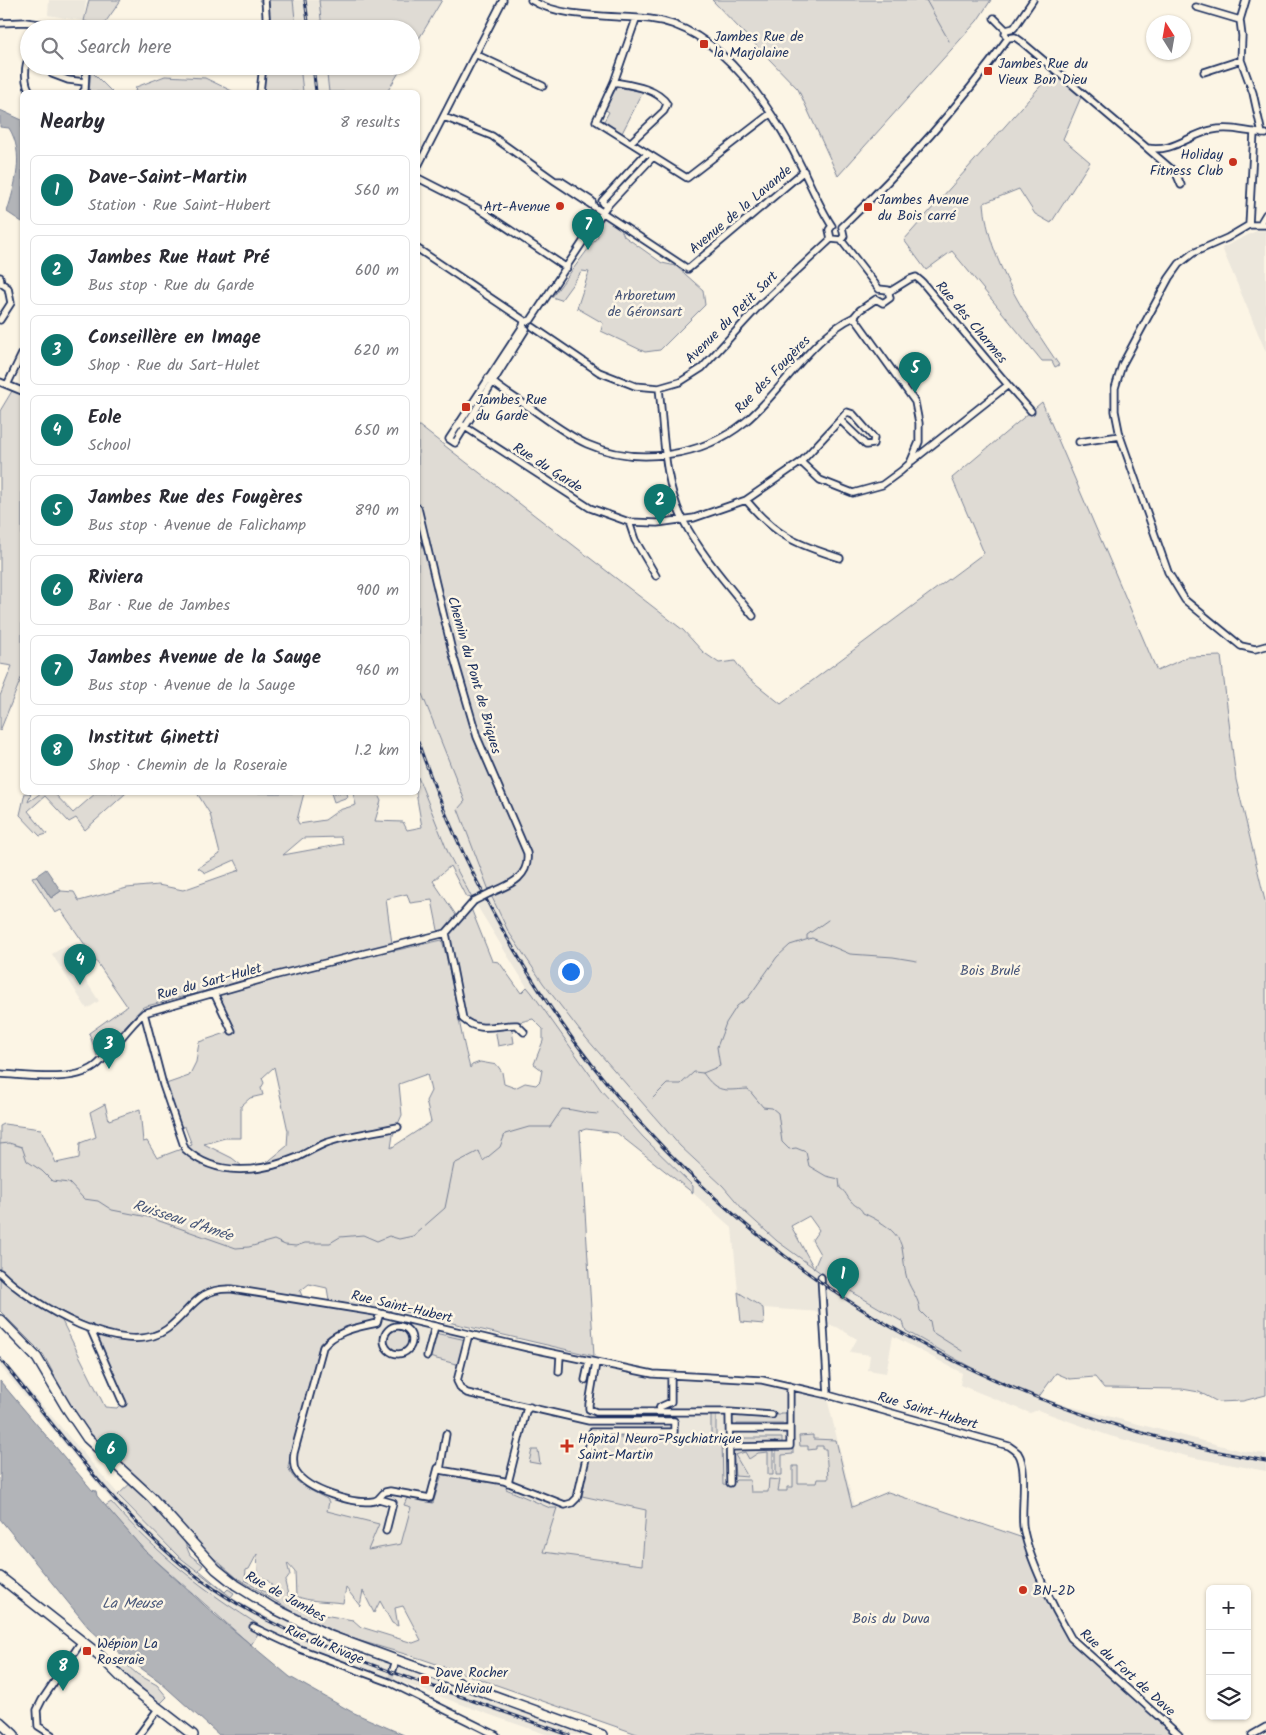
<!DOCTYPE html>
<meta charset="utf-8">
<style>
:root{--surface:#fff;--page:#f7f7f7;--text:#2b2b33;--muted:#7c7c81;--line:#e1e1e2;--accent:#0f766e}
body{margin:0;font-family:Kalam,sans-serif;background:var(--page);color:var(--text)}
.controls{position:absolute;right:15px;bottom:15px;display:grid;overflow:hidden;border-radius:8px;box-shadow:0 1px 4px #0004}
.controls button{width:45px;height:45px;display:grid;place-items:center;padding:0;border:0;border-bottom:1px solid var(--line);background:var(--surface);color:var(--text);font:25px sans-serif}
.compass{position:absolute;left:1146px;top:15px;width:45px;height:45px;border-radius:50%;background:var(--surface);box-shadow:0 1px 4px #0004;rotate:349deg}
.you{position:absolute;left:570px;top:971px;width:18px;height:18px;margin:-12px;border:4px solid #fff;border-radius:50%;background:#1a73e8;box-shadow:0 0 0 8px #1a73e833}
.badge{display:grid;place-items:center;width:32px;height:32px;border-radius:50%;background:var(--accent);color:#fff;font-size:16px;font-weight:700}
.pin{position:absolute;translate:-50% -41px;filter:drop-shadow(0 1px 2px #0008)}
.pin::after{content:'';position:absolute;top:26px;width:18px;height:15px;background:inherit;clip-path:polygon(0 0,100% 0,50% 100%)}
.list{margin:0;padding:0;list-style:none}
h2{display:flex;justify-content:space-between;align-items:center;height:65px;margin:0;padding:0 20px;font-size:21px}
h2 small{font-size:16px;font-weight:400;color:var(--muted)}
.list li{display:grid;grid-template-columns:32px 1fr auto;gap:15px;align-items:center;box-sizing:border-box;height:70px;margin:0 10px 10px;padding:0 10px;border:1px solid var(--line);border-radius:8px}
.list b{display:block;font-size:19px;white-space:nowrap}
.list p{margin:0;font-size:16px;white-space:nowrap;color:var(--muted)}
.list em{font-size:16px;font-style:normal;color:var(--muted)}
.icon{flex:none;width:28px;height:28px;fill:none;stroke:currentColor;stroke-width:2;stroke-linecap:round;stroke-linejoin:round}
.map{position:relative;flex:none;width:1266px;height:1735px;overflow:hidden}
.search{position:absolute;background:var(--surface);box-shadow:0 1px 4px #0004;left:20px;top:20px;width:400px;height:55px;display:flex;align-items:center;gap:12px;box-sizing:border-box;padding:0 18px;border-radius:28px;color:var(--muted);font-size:19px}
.panel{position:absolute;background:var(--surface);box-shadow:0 1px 4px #0004;left:20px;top:90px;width:400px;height:705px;border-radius:8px}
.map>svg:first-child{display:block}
.built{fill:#ece7dc}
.green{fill:#dfdbd4;stroke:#7d8599;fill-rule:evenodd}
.water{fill:#b2b4b8;stroke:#767f94}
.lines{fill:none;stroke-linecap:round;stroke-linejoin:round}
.stream{stroke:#767f94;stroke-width:1}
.street-tunnel{stroke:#cfcdca;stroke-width:5.5;stroke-dasharray:5.5 3;stroke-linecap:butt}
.street-casing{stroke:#1b2f5e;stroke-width:9}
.secondary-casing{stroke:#1b2f5e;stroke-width:12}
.primary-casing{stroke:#1b2f5e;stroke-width:12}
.street{stroke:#fcf5e5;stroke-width:5.5}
.secondary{stroke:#fcf5e5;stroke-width:9}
.primary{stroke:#fcf5e5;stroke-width:9}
.rail-casing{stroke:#1b2f5e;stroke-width:3}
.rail{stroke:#fcf5e5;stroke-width:1;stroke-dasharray:4;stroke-linecap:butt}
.street-bridge-casing{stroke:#1b2f5e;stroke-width:9;stroke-linecap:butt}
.street-bridge{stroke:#fcf5e5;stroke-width:5.5}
.poi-dot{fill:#c8321e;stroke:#fcf5e5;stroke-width:2}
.labels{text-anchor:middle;stroke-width:5;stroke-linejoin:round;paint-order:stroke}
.poi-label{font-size:14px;fill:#1b2f5e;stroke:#fcf5e5;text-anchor:start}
.street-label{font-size:14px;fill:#1b2f5e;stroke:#fcf5e5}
.park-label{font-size:14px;fill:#425176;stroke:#fcf5e5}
.water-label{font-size:15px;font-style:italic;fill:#485779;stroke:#fcf5e5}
</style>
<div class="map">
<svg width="1266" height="1735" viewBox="0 0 1266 1735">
<rect width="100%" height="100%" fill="#fcf5e5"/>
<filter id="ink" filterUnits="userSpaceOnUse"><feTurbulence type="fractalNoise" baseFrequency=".02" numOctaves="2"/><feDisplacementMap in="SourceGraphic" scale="10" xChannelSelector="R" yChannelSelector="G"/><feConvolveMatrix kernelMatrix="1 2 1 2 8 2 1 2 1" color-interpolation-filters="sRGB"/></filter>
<g filter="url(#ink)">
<path class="built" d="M49 0H86L84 21 48 15Z
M293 0H319L322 29H296Z
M300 66H326L329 92H303Z
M1266 230V352L1222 248 1256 231Z
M418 684 465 801 490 893 508 931 543 983 680 1146 723 1186 746 1213 777 1241 825 1276 903 1322 906 1331 972 1368 1038 1398 1242 1451 1266 1454V1471L1190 1457 1110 1436 1038 1410 1030 1413 960 1385 962 1373 893 1336 886 1373 868 1370 870 1355 850 1352 857 1339 837 1327 822 1324 821 1312 763 1308 738 1292 732 1228 693 1193V1186L643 1137 601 1090 527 987 474 901 449 855 418 777Z
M67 945 81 966 78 969 99 1001 87 1009 52 954Z
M332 1308 653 1377 738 1380 774 1384 827 1398 854 1507 697 1577 367 1551 282 1495Z
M0 1356 131 1509 171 1550 231 1597 267 1617 275 1620 289 1617 602 1735H548L496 1717 322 1653 262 1627 214 1597 166 1559 129 1522 0 1366Z"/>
<path class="green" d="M89 0H121L102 27 84 21Z
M259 0H293L296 29H267L266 9Z
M319 0H442L411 52V29H322Z
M712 0H991L977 21 838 176 798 89Z
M263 66H300L303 92H260Z
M326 66H403L387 92H329Z
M91 71 112 92H89Z
M1053 72 1081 97 1063 139 1090 162 1051 223 1035 214 1019 189 984 203C988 260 1027 318 1059 365L1055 367 1052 361H1042L952 251 926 270 904 240Z
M165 76 205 78 234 92H135L136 87Z
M617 87 643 92 622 133 604 121 609 112 604 109Z
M605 217 620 227 624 236 662 263 676 266 703 290 705 305 660 350 645 352 601 331 603 323 577 308 589 272 582 271 561 300 552 297 598 236 597 228Z
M12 391 22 393V676L0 731V696L12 666 0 664V411Z
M1042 402 1157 671 1187 657 1221 656 1236 780 1266 905V1395L1243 1401 1218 1402 1199 1392 1182 1389 1104 1388 1095 1377 1070 1379 1056 1373 1038 1398 972 1368 906 1331 903 1322 825 1276 777 1241 746 1213 723 1186 680 1146 580 1031 543 983 508 931 490 893 458 809 465 801 418 684V425L683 630 703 652 719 663 735 661 746 676 781 704 984 553 952 478ZM809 1216 819 1230 812 1240 820 1254 814 1268 791 1226Z
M418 777 449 855 472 898 466 897 450 866 433 881 458 918 470 906 492 961 499 962 521 993 527 987 532 993 601 1090 643 1137 693 1186V1193L617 1133 586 1129 580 1131 594 1356 392 1309 387 1313 329 1300 327 1288 309 1284 300 1291 302 1296 219 1286 202 1293 167 1327 147 1334 127 1335 107 1332 57 1311 105 1407 117 1408 122 1402 94 1334 95 1333C111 1336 128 1343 145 1341 180 1337 189 1298 225 1291L342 1307 374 1315 375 1319 371 1322 344 1328 320 1343 288 1466C292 1484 313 1491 327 1499L329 1502 327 1511 379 1524 368 1550 401 1544 411 1507 404 1505 407 1498 433 1503 442 1474 464 1475 507 1484 506 1489 550 1508H557L543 1552 642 1565 646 1510 582 1496 593 1438H676L680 1441 711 1440V1415H716V1439H722L723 1484 731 1485 736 1480H750L751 1492H768L769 1479 780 1480 778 1491H787V1487H793V1466H798V1483H816L817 1479H828L826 1449H823V1446H816V1449L808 1450V1446H800L799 1436 813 1435V1439L836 1440 852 1507 888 1492 1023 1538 1069 1638 1177 1735H640L422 1659 350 1638 304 1618 237 1578 208 1553 186 1529 182 1536 190 1555 203 1565 199 1570 225 1592 228 1589 234 1593 231 1597 178 1556 118 1495 136 1478 104 1449 88 1430 68 1401 43 1354 0 1311V1126L4 1124 41 1129 56 1163 79 1158 80 1143 96 1137 90 1112 105 1104 109 1120 140 1109 143 1142 147 1141 157 1158 192 1145 185 1127 177 1126 163 1085 189 1076 196 1062 199 1042 232 1031 216 988 143 1007 97 1056 89 1033 127 1006 61 910 55 913 32 877 36 876 51 898 61 891 74 892 79 901 127 888 158 885 183 890 240 870 235 860 206 873 198 868 220 854 210 814 197 793H304L297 820 299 824 325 820 339 810 356 805 353 793H377L381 801 375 821 403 822 407 830 422 827 416 793ZM341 837 343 844 283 855 303 838ZM407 894 410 903 432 900 439 935 446 933 466 1022 495 1028 498 1046 514 1043 511 1024 533 1019 543 1029V1041L534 1064 542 1070 540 1081 536 1085 525 1083 515 1088 504 1084 502 1072 497 1065 480 1062 472 1065 470 1068C458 1026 454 982 442 940L393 951 386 899ZM274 1067 288 1131 287 1146 259 1169 247 1170 232 1158 204 1144 225 1138H241V1106L250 1098 263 1095 261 1088 264 1083 262 1078ZM427 1074 431 1091 426 1101 431 1122 391 1148 393 1135 402 1115 399 1084ZM257 1554 258 1575C266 1579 273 1582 273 1592L270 1595 245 1580 246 1570 249 1569ZM287 1563 295 1572 296 1596C309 1602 328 1601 343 1603L346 1588 360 1606 363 1591 374 1613 380 1601 392 1623 398 1626 395 1608 403 1606 421 1640 413 1643 361 1627 353 1620 318 1614 314 1608 292 1601 288 1595 285 1582 290 1575Z
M25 793H31L28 802 41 793H54L73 813 96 793H126L85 830 76 818 69 822 45 796 28 811 47 834 40 836 20 815Z
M331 793H347L348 797 334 802Z
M738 1292 763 1308 764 1324 741 1322Z
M385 1340a12 12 0 1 1 24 0a12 12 0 1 1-24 0Z
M435 1333 466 1340 460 1365 429 1357Z
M780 1413H788V1425L786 1427 785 1424H737V1428L732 1425 733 1415 773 1419 774 1415H780Z
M739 1438H782V1444H775V1441L773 1444H739Z
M735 1449H773V1475H768V1452L758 1453 749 1459 745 1452 735 1455 748 1477 735 1476 733 1451Z
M776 1449H793V1454L782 1455V1475H776Z
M532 1450H538L540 1464 529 1462Z
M111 1502C157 1554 203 1590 262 1627L251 1645 144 1550 105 1506Z
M119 1658 137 1674 157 1685 167 1697 160 1704 113 1663Z"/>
<path class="water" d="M0 110 22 120V222L7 212C15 185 25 154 9 128L0 127Z
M46 869 61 891 51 898 36 876Z
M0 1381 92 1490 96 1491 97 1496 144 1550 215 1615 290 1677 352 1712 404 1735H219L159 1681 104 1642 88 1627 0 1519Z"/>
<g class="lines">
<path class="stream" d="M926 0 949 41
M807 939V935L828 920
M703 1073 720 1066 717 1047 726 1023 737 1006 748 998 777 957 790 945 812 938 850 954 893 957 917 961
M653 1098 667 1084H681L694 1072 703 1073C718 1094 724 1090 748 1089L763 1107 772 1108 778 1113 782 1142 789 1149 796 1148 806 1152 809 1166 826 1176 839 1179 840 1188C847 1193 846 1196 851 1201 855 1207 860 1206 863 1213 878 1220 898 1230 902 1248 904 1258 904 1269 907 1279 911 1291 919 1298 920 1311L930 1321 932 1332 962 1351
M0 1144 9 1143 22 1147 27 1161 42 1171 52 1181 69 1183 84 1199 98 1201 112 1210 148 1217 236 1248 249 1247 274 1240 285 1245 296 1246 305 1243H330L340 1237 363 1235 377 1241 389 1236 399 1239 413 1236 445 1208 454 1164 479 1151 483 1161 500 1147 505 1134 529 1127H550L562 1109C575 1109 585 1114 598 1114"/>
<path class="street-tunnel" d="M391 1678 393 1670"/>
<g class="street-casing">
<path id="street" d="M265 0 267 29
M531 0C561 19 616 15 650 19 722 27 775 113 804 172 813 190 821 209 832 226
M1246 0 1240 20 1242 36 1241 60 1253 93 1262 134
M1196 7 1240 20
M994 18 1006 30
M636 19 614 82 596 121 687 178 770 114
M0 23 25 22 77 29
M1014 28 1033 0
M1008 38 1015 37 1022 42 1147 148C1173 153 1188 135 1212 130 1230 126 1248 132 1266 134
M1008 38 1005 34 1006 30 1014 28
M475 54 543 86
M29 58C24 66 24 85 31 92
M50 66 52 74 68 80 85 82
M1204 72 1241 60
M614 82C630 85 657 88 667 104L664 111 631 142
M83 92 85 89 86 66
M260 92 263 66
M444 117 492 136 555 181
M1148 149 1176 173 1181 185
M418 166 503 0
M418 178 479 209 567 268
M593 205 592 201 561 181H555L688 269 804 171
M606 207 602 201 646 153
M1260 224 1266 214
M1249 225 1254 132
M1266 225H1249L1227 238 1193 253 1179 264 1169 278 1122 365 1115 388V411L1120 436 1168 572 1185 600 1241 646 1255 649 1266 646
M832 226 829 230 831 239 841 240
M842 227C902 170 959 106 1008 38
M841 240 879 289
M841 240 844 236 842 227
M418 249 525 321
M0 277 1 283 8 288 11 303 0 320
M889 292 910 279 916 277 922 282 1008 385 912 461
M876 299 883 303 890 298 888 290 879 289
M531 320 606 207 653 157
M533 327 599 372 635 386 659 388 680 382 702 368 760 305 831 239
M526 329 455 443 449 439 523 326 524 322 531 320
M488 378C501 390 517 399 532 409 549 421 567 435 587 444 637 466 702 457 745 422 781 393 812 336 854 317
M0 382 22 391
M7 385 22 354
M1008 385 1031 411
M659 388C664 430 663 481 683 520 701 555 728 585 753 616
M459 423 590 508 629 522 657 523 694 518 746 500 801 462 840 420 866 445 873 444 874 438 853 414 847 412 840 420
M1079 442 1120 436
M801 462 820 480 853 493 882 485 901 471 910 463 919 442V423L915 402 854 317 860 310 876 299
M746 500C777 537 796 544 840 558
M418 508 452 651 477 737 527 853C530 878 509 885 490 893
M629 522 635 540 656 576
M446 933 463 1019C480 1034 497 1024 517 1025L524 1032
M214 993 232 1031
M144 1013 163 1085 185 1149C216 1178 262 1172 298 1157 308 1152 316 1147 326 1143 348 1135 375 1132 398 1127
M0 1074C27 1075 77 1084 98 1064 115 1048 126 1029 144 1013L277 975 446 933 474 901
M0 1273C31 1304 125 1361 167 1329 191 1311 197 1287 232 1289L375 1312 528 1348 653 1374 762 1380 828 1395 1009 1446C1012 1448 1016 1451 1018 1453 1028 1468 1021 1507 1023 1526 1028 1558 1054 1609 1071 1638L1179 1735
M821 1277 828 1395
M380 1313 377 1323C356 1328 337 1330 323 1347L294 1453C293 1460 293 1466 296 1472 307 1490 354 1505 374 1501 380 1500 380 1495 385 1492L390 1491 430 1498 438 1468
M384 1340a14 14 0 1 1 28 0a14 14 0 1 1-28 0Z
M90 1328 123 1403
M427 1356 435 1326
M596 1363 589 1404V1409L596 1412H729L772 1415
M559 1372 560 1355
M585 1380 589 1361
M658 1412 660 1407 671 1402V1375
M729 1412 730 1483
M730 1429H790
M446 1434 440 1470 504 1481 565 1505 572 1503 577 1498 592 1432H674V1421H589L467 1393 461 1389 457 1381 469 1334
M730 1447 790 1446V1386
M508 1483 526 1411 530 1407
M379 1499 393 1503 386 1531
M253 1627 300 1649 389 1682 496 1735
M393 1670 396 1660
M52 1735 38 1726 37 1710 42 1700 82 1641
M139 1735 158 1709
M1252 1735 1266 1727"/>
</g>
<g class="secondary-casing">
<path id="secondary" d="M0 1320 37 1358 66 1407 87 1438 151 1497 216 1569 236 1585 273 1608 330 1636 602 1735
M0 1722 14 1735"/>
</g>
<g class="primary-casing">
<path id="primary" d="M0 1577 98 1654 131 1687 193 1735"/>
</g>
<use href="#street" class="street"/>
<use href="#secondary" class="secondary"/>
<use href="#primary" class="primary"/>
<g class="rail-casing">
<path id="rail" d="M305 0 309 29
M313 66 316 92
M418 742C554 1129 861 1392 1266 1461
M0 1359C56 1427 108 1501 174 1558 243 1618 324 1648 409 1678 462 1697 516 1716 569 1735"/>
</g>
<use href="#rail" class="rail"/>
<g class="street-bridge-casing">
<path id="street-bridge" d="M474 901 490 893"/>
</g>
<use href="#street-bridge" class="street-bridge"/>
</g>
</g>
<g class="poi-dot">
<rect x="699" y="39" width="10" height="10" rx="2.5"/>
<rect x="983" y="66" width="10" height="10" rx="2.5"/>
<circle cx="1233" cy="162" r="5"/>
<circle cx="560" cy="206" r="5"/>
<rect x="863" y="202" width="10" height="10" rx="2.5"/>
<rect x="461" y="402" width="10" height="10" rx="2.5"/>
<path d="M564.5 1438.5h5v5h5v5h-5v5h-5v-5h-5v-5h5z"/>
<circle cx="1023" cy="1590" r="5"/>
<rect x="82" y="1646" width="10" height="10" rx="2.5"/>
<rect x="420" y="1675" width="10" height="10" rx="2.5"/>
</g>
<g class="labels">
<g class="poi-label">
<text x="714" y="41">Jambes Rue de<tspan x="714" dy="16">la Marjolaine</tspan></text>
<text x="998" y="68">Jambes Rue du<tspan x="998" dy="16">Vieux Bon Dieu</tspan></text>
<text x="1223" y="159" text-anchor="end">Holiday<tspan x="1223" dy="16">Fitness Club</tspan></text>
<text x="878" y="204">Jambes Avenue<tspan x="878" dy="16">du Bois carré</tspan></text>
<text x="550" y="211" text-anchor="end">Art-Avenue</text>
<text x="476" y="404">Jambes Rue<tspan x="476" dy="16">du Garde</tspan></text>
<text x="578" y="1443">Hôpital Neuro-Psychiatrique<tspan x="578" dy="16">Saint-Martin</tspan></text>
<text x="1033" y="1595">BN-2D</text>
<text x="97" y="1648">Wépion La<tspan x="97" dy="16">Roseraie</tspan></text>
<text x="435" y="1677">Dave Rocher<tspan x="435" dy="16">du Néviau</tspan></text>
</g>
<g class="street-label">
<text transform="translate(740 209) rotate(-40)" y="5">Avenue de la Lavande</text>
<text transform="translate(731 317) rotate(-45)" y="5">Avenue du Petit Sart</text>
<text transform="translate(972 322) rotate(50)" y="5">Rue des Charmes</text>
<text transform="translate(772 374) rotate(-46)" y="5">Rue des Fougères</text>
<text transform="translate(548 467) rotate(33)" y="5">Rue du Garde</text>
<text transform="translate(475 675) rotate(74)" y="5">Chemin du Pont de Briques</text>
<text transform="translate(209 981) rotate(-15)" y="5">Rue du Sart-Hulet</text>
<text transform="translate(402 1306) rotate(13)" y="5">Rue Saint-Hubert</text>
<text transform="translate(928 1410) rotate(16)" y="5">Rue Saint-Hubert</text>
<text transform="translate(286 1596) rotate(29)" y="5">Rue de Jambes</text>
<text transform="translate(325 1644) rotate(22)" y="5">Rue du Rivage</text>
<text transform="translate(1128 1672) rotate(42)" y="5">Rue du Fort de Dave</text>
</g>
<g class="park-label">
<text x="645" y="300">Arboretum<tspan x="645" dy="16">de Géronsart</tspan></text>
<text x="990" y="975">Bois Brulé</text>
<text x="891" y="1623">Bois du Duva</text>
</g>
<g class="water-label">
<text transform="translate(183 1220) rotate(18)" y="5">Ruisseau d'Amée</text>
<text x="132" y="1608">La Meuse</text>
</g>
</g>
</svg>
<div class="controls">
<button>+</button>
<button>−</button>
<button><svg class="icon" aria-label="layers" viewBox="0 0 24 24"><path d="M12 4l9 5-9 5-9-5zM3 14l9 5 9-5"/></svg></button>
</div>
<svg class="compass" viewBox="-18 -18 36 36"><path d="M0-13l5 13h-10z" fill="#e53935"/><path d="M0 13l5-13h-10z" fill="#7c7c81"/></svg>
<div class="you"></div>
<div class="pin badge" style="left:843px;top:1299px">1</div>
<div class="pin badge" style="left:660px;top:525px">2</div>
<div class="pin badge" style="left:109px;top:1069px">3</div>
<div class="pin badge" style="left:80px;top:985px">4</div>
<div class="pin badge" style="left:915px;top:393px">5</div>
<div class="pin badge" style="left:111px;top:1474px">6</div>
<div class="pin badge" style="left:588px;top:250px">7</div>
<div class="pin badge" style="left:63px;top:1691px">8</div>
<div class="search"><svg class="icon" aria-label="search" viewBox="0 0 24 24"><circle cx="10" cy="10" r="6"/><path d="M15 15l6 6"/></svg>Search here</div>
<section class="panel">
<h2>Nearby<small>8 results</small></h2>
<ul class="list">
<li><span class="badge">1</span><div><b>Dave-Saint-Martin</b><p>Station · Rue Saint-Hubert</p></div><em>560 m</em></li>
<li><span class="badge">2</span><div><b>Jambes Rue Haut Pré</b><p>Bus stop · Rue du Garde</p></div><em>600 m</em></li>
<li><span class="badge">3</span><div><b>Conseillère en Image</b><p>Shop · Rue du Sart-Hulet</p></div><em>620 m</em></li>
<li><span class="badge">4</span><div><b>Eole</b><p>School</p></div><em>650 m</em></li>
<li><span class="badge">5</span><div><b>Jambes Rue des Fougères</b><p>Bus stop · Avenue de Falichamp</p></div><em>890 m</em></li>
<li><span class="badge">6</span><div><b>Riviera</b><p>Bar · Rue de Jambes</p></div><em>900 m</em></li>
<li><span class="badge">7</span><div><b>Jambes Avenue de la Sauge</b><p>Bus stop · Avenue de la Sauge</p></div><em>960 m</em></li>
<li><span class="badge">8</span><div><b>Institut Ginetti</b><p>Shop · Chemin de la Roseraie</p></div><em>1.2 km</em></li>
</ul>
</section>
</div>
